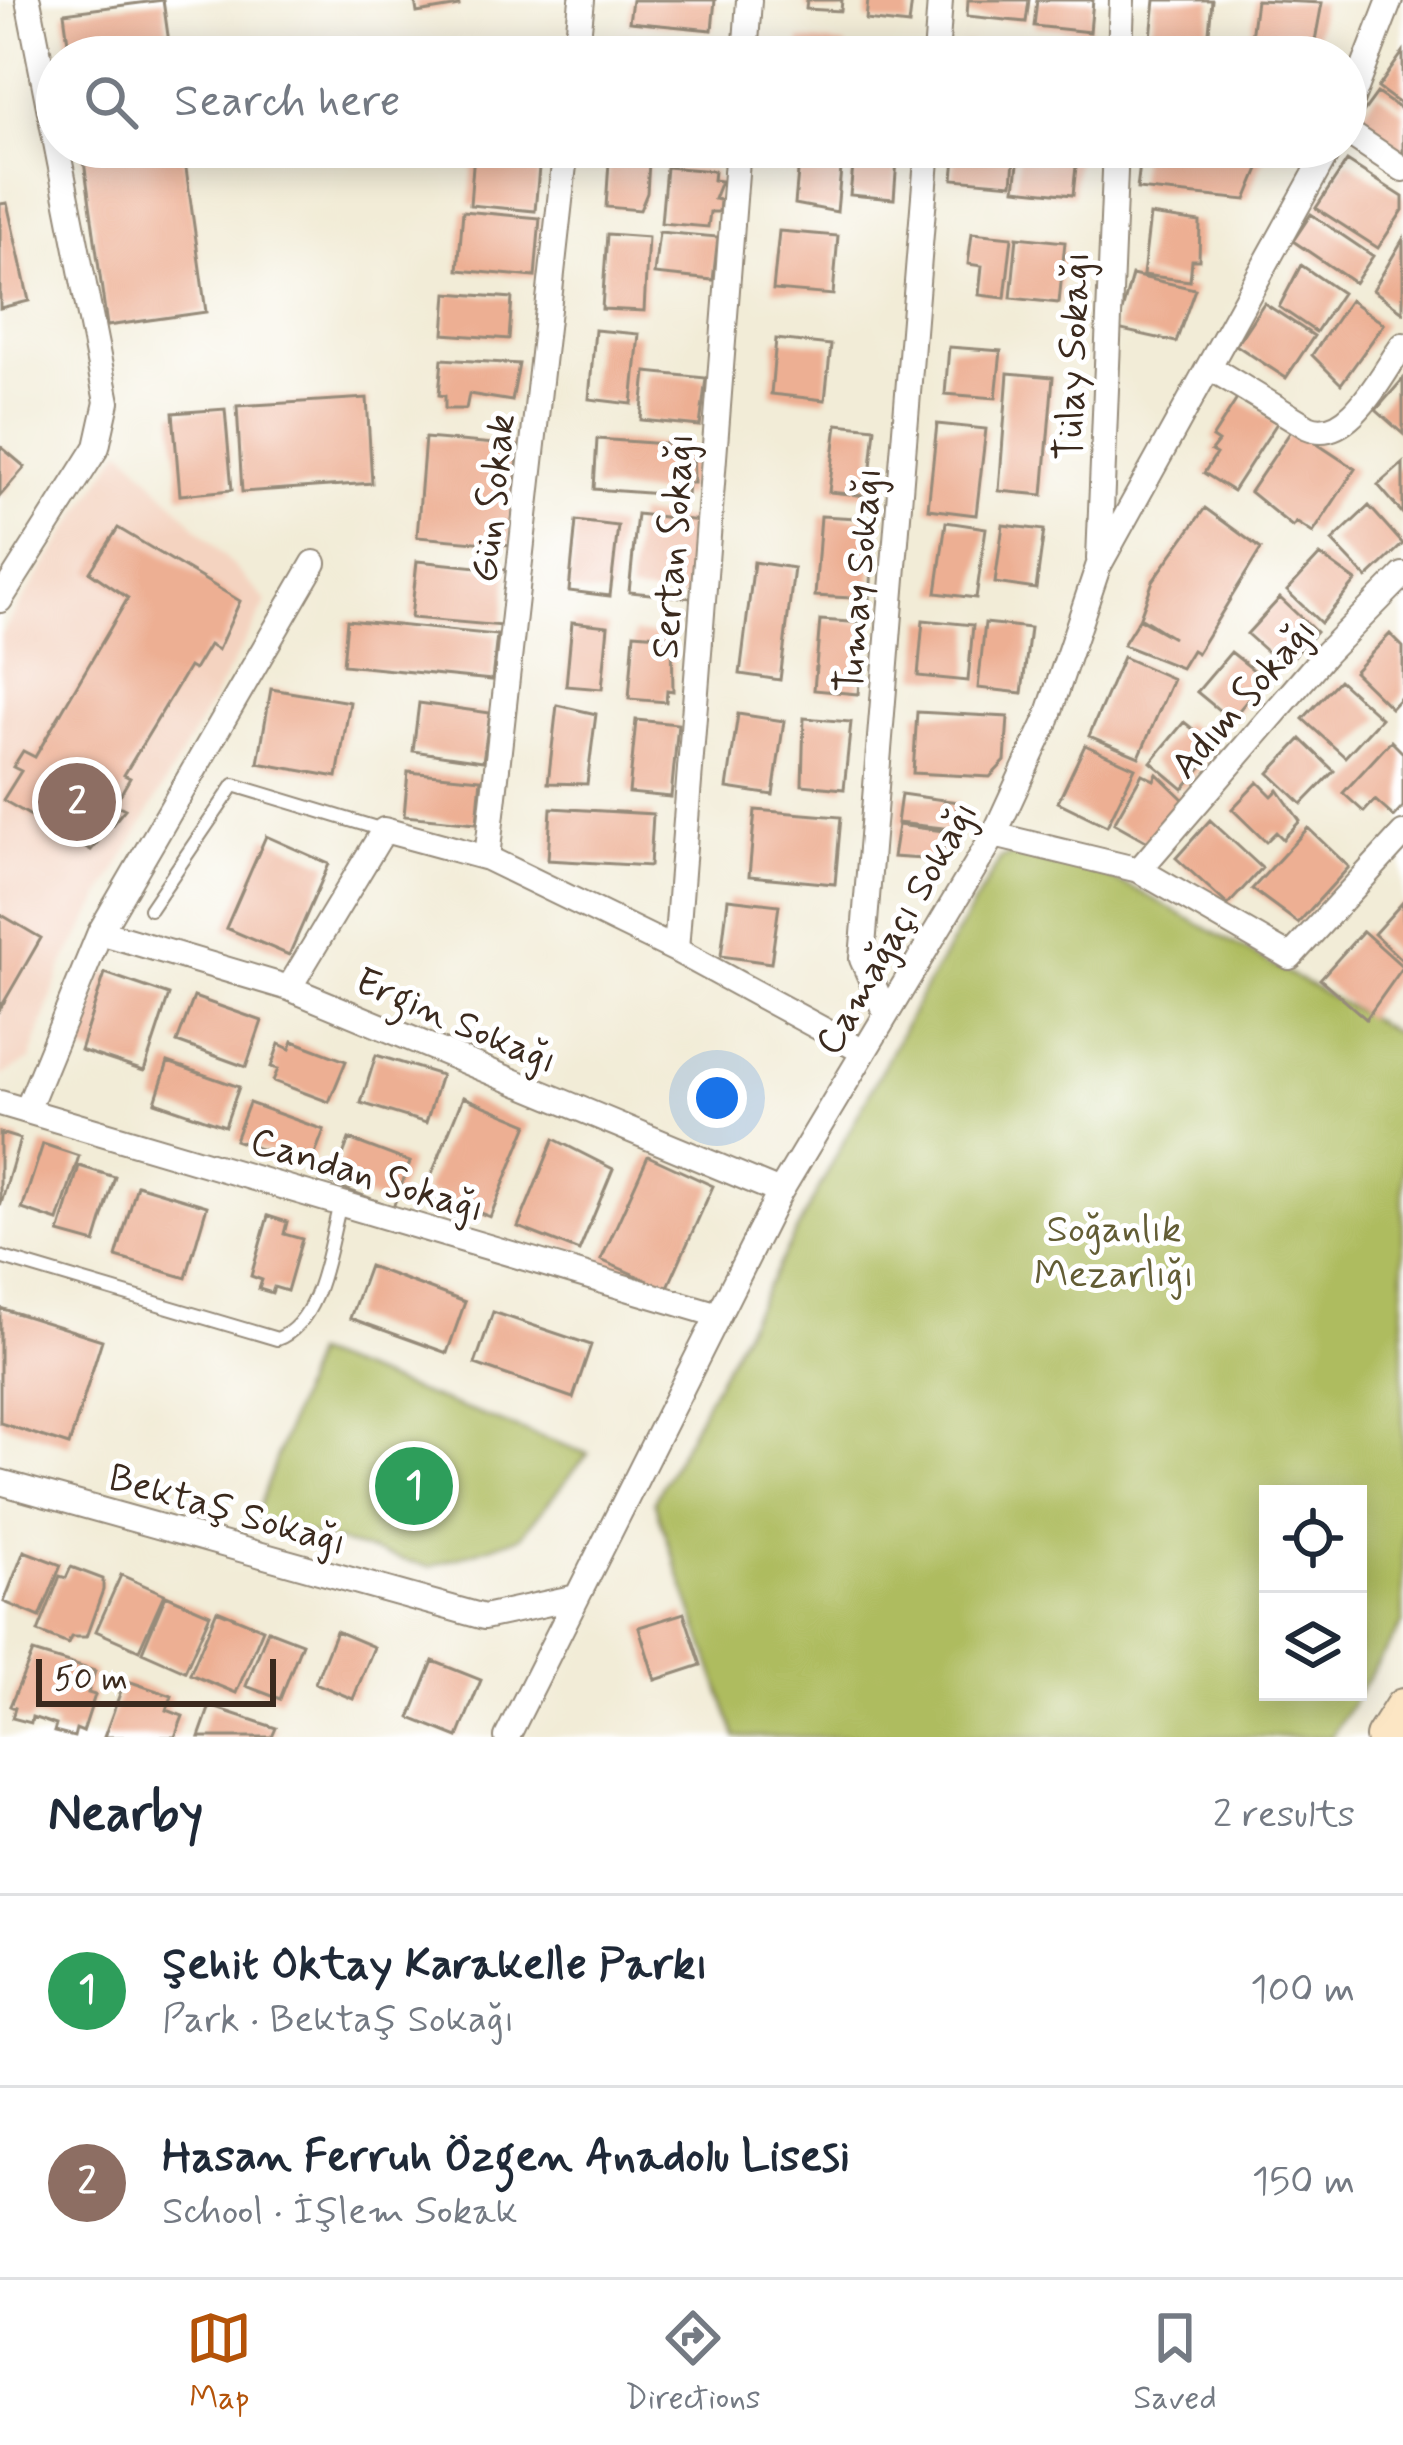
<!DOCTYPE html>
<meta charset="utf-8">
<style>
:root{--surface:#fff;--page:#f6f6f7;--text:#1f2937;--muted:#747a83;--line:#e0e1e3;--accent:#b45309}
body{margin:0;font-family:Mynerve,sans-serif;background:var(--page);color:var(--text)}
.controls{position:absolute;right:36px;bottom:36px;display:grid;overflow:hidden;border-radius:0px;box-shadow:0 6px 30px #0003}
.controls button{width:108px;height:108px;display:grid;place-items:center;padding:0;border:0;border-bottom:3px solid var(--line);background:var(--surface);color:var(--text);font:60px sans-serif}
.scale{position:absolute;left:36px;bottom:30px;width:240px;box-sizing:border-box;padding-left:12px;border:6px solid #3b2a1e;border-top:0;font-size:33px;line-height:42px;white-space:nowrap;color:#3b2a1e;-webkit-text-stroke:9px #fff;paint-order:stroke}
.you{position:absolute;left:717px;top:1098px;width:42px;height:42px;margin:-30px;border:9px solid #fff;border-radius:50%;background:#1a73e8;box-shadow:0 0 0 18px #1a73e833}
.badge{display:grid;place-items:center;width:78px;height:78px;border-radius:50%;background:var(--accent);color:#fff;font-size:39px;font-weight:700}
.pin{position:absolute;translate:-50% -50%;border:6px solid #fff;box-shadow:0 3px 12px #0006}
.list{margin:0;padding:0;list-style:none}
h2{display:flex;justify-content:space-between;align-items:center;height:156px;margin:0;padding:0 48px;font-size:51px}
h2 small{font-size:39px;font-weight:400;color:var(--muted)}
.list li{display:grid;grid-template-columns:78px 1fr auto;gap:36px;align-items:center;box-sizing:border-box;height:192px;padding:0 48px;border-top:3px solid var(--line)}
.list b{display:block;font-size:45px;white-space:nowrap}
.list p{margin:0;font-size:39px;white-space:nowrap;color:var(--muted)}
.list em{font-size:39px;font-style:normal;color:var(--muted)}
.icon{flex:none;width:66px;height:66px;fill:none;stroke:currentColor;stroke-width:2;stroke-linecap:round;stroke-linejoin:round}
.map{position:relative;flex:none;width:1403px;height:1737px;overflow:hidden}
.search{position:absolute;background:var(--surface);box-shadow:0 6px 30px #0003;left:36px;right:36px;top:36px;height:132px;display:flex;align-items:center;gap:30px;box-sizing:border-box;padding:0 42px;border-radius:66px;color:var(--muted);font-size:45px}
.sheet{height:540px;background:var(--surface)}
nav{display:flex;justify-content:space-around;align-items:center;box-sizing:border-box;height:168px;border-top:3px solid var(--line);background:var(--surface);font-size:33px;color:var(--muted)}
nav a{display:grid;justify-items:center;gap:6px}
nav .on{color:var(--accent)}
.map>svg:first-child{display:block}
.built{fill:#f4d3c0}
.green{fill:#aebc5f;stroke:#74733e;stroke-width:3;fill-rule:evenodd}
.building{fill:#edaf93}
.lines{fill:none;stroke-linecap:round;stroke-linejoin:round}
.lane-casing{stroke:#968b7a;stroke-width:16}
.street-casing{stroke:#968b7a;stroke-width:28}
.secondary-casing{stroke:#968b7a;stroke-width:40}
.lane{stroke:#fff;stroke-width:12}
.street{stroke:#fff;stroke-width:24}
.secondary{stroke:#fce6c4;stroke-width:36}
.labels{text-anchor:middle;stroke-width:10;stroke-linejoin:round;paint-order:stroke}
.street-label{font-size:39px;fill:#3b2a1e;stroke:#fff}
.park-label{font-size:39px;fill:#635d35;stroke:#fff}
</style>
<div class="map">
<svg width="1403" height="1737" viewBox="0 0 1403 1737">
<rect width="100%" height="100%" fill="#fff"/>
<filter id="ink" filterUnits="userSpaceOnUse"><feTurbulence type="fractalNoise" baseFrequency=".00833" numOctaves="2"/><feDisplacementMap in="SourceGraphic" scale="24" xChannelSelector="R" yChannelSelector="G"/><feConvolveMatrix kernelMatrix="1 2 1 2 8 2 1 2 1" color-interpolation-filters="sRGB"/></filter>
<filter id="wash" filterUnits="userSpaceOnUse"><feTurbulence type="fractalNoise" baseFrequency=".004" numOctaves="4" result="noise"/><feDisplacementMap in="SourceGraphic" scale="48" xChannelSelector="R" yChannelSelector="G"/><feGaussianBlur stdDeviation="2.7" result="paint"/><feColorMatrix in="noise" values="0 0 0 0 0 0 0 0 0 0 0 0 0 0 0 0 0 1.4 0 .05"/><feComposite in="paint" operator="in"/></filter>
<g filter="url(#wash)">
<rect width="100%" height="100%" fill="#f2ecd7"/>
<path class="built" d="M122 448 267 602 62 967 30 1060 0 1077V636Z"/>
<path class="green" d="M1039 848 1137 890 1403 1037V1623L1331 1737H736L654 1501 921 995 1001 858ZM1268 1494H1358V1692H1268Z
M313 1354 588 1454 520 1537 429 1567 255 1519Z"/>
<g id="blocks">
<path class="building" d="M163 0 171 57H70L64 13Z
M415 0H458L459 6 417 13Z
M632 0H715L712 30 629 22Z
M807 0H842L841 11 806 9Z
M868 0H912L909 25 866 20Z
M968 0H1029L1026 22 967 16Z
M1037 0H1093L1090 32 1034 26Z
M1155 0H1212L1208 43 1151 38Z
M1256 0 1322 3 1312 57 1249 53Z
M623 35 662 38 661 57H622Z
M800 40 846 45 845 57H798Z
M963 44 1026 49 1025 57H962Z
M1403 52V106L1378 88Z
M1377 93 1403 111V168L1350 130Z
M82 147H183L206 312 107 326Z
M610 147H650L647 193 640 210 606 207Z
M814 147H843L837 212 795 204 799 161 813 162Z
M855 147H898L894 199 850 195Z
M956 147H1015L1012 184 953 179Z
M1020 147H1078L1073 195 1015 189Z
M1142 147H1268L1246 200 1137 189Z
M474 152 540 157 535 211 470 205Z
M1347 161 1403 197V210L1378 248 1316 208Z
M666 167 714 171 713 180 721 181 714 199 720 200 719 212H710L708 227 661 223Z
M7 203 29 301 0 308V204Z
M463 211 540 218 535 277 458 270Z
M1311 214 1373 256 1355 283 1293 241Z
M1150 215 1200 222 1199 260H1192L1190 281 1143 275Z
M779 231 838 236 833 295 773 290Z
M659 232 718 237 713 280 654 274Z
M972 233 1012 237 1005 298 979 295 982 266 968 264Z
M607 234 648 237 644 311 602 309Z
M1017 237 1065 242 1059 303 1011 298Z
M1403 239V312L1373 290Z
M1301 265 1342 293 1316 332 1279 307Z
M1132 275 1195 289 1176 342 1117 329Z
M447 293 512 298 509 339 444 334Z
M1350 300 1384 324 1341 384 1312 355Z
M1264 303 1314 336 1286 378 1236 345Z
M595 330 639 334 632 404 589 399Z
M776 339 831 345 825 400 771 394Z
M949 347 1001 351 996 398 945 394Z
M442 359 519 364 512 401 469 394 466 409H445V396L439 395Z
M646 372 706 378 700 426 641 420Z
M1008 373 1053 377 1043 495 999 491Z
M1403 379V434L1376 410Z
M367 398 372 483 242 492 237 406Z
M1237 399 1277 423 1233 491 1204 473 1216 454 1211 451 1218 442 1212 438Z
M225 409 232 490 180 495 173 413Z
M837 424 875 428 868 496 829 492Z
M937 424 986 429 976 515 928 509Z
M1293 428 1355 469 1313 533 1296 522 1293 527 1250 492Z
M425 438 519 446 510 545 417 537Z
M597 439 693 446 694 483H688L687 496 594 489Z
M0 446 25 467 0 496Z
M1403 463V514L1378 485Z
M1369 506 1403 544 1367 578 1332 541Z
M1205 508 1261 549 1197 653 1192 650 1181 668 1123 645 1139 619 1173 638 1140 617 1153 581Z
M637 514 701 521 693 598 629 592Z
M821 516 875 519 870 599 815 596Z
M576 521 618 526 610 596 569 591Z
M946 522 986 528 976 598 936 593Z
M1003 525 1044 530 1036 589 995 583Z
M118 528 240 601 218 650 209 645 194 670 189 667 124 775 130 778 115 804 125 809 91 850 3 800 21 771 13 767 23 751 35 757 128 598 90 572Z
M1320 555 1356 581 1321 623 1287 591Z
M417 561 508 570 502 626 411 618Z
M754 562 794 568 780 680 740 674Z
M1280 598 1316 632 1284 667 1247 634Z
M347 620 497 635 492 680 343 665Z
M820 620 864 623 858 694 814 690Z
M923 620 973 625 968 681 918 676Z
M572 622 608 626 602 689 566 686Z
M985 623 1030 628 1022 693 978 688Z
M634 633 672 636 673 691 667 690 666 702 629 699Z
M1390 634 1403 647V695L1391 708 1354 672Z
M1231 652 1265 679 1231 720 1197 692Z
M1123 657 1173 679 1139 757 1089 736Z
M1339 680 1381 718 1345 757 1303 719Z
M271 689 350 702 337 777 258 763Z
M419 703 490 713 483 761 413 751Z
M557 705 596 714 587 784 548 783Z
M917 712 1008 717 1005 761 990 777 913 773Z
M738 714 784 721 773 795 727 788Z
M804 718 851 722 844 789 802 785Z
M636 720 678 724 671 797 629 793Z
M1184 722 1217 748 1183 789 1151 762Z
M1301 739 1334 771 1302 804 1269 773Z
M1391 741 1403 753V807L1394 817 1375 800 1364 812 1343 793Z
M1085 745 1135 768 1107 826 1058 802Z
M408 772 481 779 477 823 404 816Z
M1142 774 1154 780 1157 774 1185 801 1148 842 1114 823Z
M1258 782 1272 796 1278 790 1300 821 1283 839 1276 832 1266 842 1232 809Z
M901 794 958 802 953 829 897 823Z
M551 808 653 814 650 866 548 860Z
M755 810 841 817 835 884 749 876Z
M1210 820 1262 868 1228 905 1176 858Z
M898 825 951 832 938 860 893 857Z
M1308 828 1349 867 1298 923 1252 889Z
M266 836 329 864 289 955 226 928Z
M728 899 779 905 771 963 721 956Z
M1403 902V961L1374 934Z
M0 914 41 938 0 1009Z
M1363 931 1403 967 1366 1019 1320 979Z
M105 973 169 995 144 1071 80 1050Z
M194 997 262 1021 246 1067 177 1042Z
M293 1041 346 1061 329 1102 273 1081 278 1069 271 1067 279 1044 290 1049Z
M376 1055 441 1075 426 1123 361 1103Z
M168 1062 239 1087 225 1126 155 1102Z
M463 1097 528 1124 490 1217 425 1191Z
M249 1103 324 1130 310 1167 235 1140Z
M0 1133 20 1139 1 1204 0 1203Z
M349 1139 410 1162 393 1207 332 1184Z
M554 1139 613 1169 579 1251 518 1227Z
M43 1144 79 1156 58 1221 22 1209Z
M648 1156 713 1186 667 1289 601 1260Z
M79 1166 115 1177 95 1243 59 1233Z
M137 1185 207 1206 186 1278 116 1257Z
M268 1216 287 1222 284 1234 302 1239 287 1291 274 1287 272 1293 259 1289 262 1280 251 1276Z
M369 1266 465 1302 447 1353 350 1318Z
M0 1308 102 1340 69 1445 0 1423Z
M493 1312 591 1345 573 1398 475 1364Z
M24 1551 61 1565 40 1617 4 1602Z
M71 1567 103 1579V1590L86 1637H71L68 1644 38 1632 60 1576 66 1578Z
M121 1575 164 1594 139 1650 96 1631Z
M166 1595 210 1614 185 1671 142 1652Z
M217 1610 263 1629 236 1693 190 1674Z
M684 1613 701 1665 655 1680 639 1627Z
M268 1630 302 1643 280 1699 246 1686Z
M336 1631 374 1647 353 1699 315 1683Z
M33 1652 95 1671 88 1693 95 1695 83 1732 76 1729 74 1737 54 1732 56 1725 32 1717 31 1723 12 1718 15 1708 10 1706Z
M433 1661 481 1680 458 1737 410 1718Z
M125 1680 172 1696 167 1710 183 1716 175 1737H104Z
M210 1706 276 1728 272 1737H199Z"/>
</g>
</g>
<g filter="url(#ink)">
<use href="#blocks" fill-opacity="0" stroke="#968b7a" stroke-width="3"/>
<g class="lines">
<g class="lane-casing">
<path id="lane" d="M150 909 234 785 383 830
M0 1257 277 1339C322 1322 328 1247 340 1204"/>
</g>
<g class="street-casing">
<path id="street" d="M576 57 582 0
M745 57 749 0
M936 57 940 0
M1120 57 1122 0
M1346 114 1390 0
M1346 131 1403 169
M1209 367 1308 427C1349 445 1382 373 1403 345
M1099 559 1116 147
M0 600 97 447 107 402 28 0
M994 835 1139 870 1290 957 1403 834
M487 858 566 147
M1139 870 1326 653 1403 575
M100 932 289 988 780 1192
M676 950 738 147
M289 988 384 830 487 858 676 950 864 1052
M886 1014 862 959 928 147
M0 1103 715 1314
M27 1110 100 932 314 563
M0 1482 484 1617 577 1597
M507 1737 780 1192 994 835 1046 722 1098 567 1330 147"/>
</g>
<g class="secondary-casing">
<path id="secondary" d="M1384 1737 1403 1707"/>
</g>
<use href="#lane" class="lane"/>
<use href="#street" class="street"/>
<use href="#secondary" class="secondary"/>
</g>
</g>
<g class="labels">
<g class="street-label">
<text transform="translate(1071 356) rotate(-88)" y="14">Tülay Sokağı</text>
<text transform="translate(491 498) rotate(-84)" y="14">Gün Sokak</text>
<text transform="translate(671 546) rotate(-86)" y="14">Sertan Sokağı</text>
<text transform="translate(857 580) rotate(-85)" y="14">Tumay Sokağı</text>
<text transform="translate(1242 697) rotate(-49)" y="14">Adım Sokağı</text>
<text transform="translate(895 927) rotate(-60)" y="14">Camağaçı Sokağı</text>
<text transform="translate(457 1019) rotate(23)" y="14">Ergin Sokağı</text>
<text transform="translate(368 1173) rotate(17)" y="14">Candan Sokağı</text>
<text transform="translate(228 1508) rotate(16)" y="14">Bektaş Sokağı</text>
</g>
<g class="park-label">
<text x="1114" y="1241">Soğanlık<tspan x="1114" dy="45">Mezarlığı</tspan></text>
</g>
</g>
</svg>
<div class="controls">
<button><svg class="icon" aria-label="locate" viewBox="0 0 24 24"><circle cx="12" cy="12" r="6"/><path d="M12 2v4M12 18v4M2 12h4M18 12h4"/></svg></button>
<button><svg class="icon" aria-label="layers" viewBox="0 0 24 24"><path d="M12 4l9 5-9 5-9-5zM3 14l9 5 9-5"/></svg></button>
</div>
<div class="scale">50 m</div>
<div class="you"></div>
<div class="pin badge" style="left:414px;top:1486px;background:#2e9e5b">1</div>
<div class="pin badge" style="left:77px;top:802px;background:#8d6e63">2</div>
<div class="search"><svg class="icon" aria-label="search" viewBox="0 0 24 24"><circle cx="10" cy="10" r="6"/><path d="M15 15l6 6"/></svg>Search here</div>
</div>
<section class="sheet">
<h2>Nearby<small>2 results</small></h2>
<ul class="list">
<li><span class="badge" style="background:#2e9e5b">1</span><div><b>Şehit Oktay Karakelle Parkı</b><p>Park · Bektaş Sokağı</p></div><em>100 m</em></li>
<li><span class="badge" style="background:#8d6e63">2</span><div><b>Hasan Ferruh Özgen Anadolu Lisesi</b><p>School · İşlem Sokak</p></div><em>150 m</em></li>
</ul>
</section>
<nav>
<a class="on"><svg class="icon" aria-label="map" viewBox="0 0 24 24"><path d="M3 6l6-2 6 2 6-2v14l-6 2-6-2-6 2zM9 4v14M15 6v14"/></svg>Map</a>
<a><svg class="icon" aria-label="directions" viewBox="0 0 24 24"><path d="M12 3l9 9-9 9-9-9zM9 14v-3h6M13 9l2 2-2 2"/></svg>Directions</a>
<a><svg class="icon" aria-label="saved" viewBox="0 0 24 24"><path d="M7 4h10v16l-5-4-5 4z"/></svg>Saved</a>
</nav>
